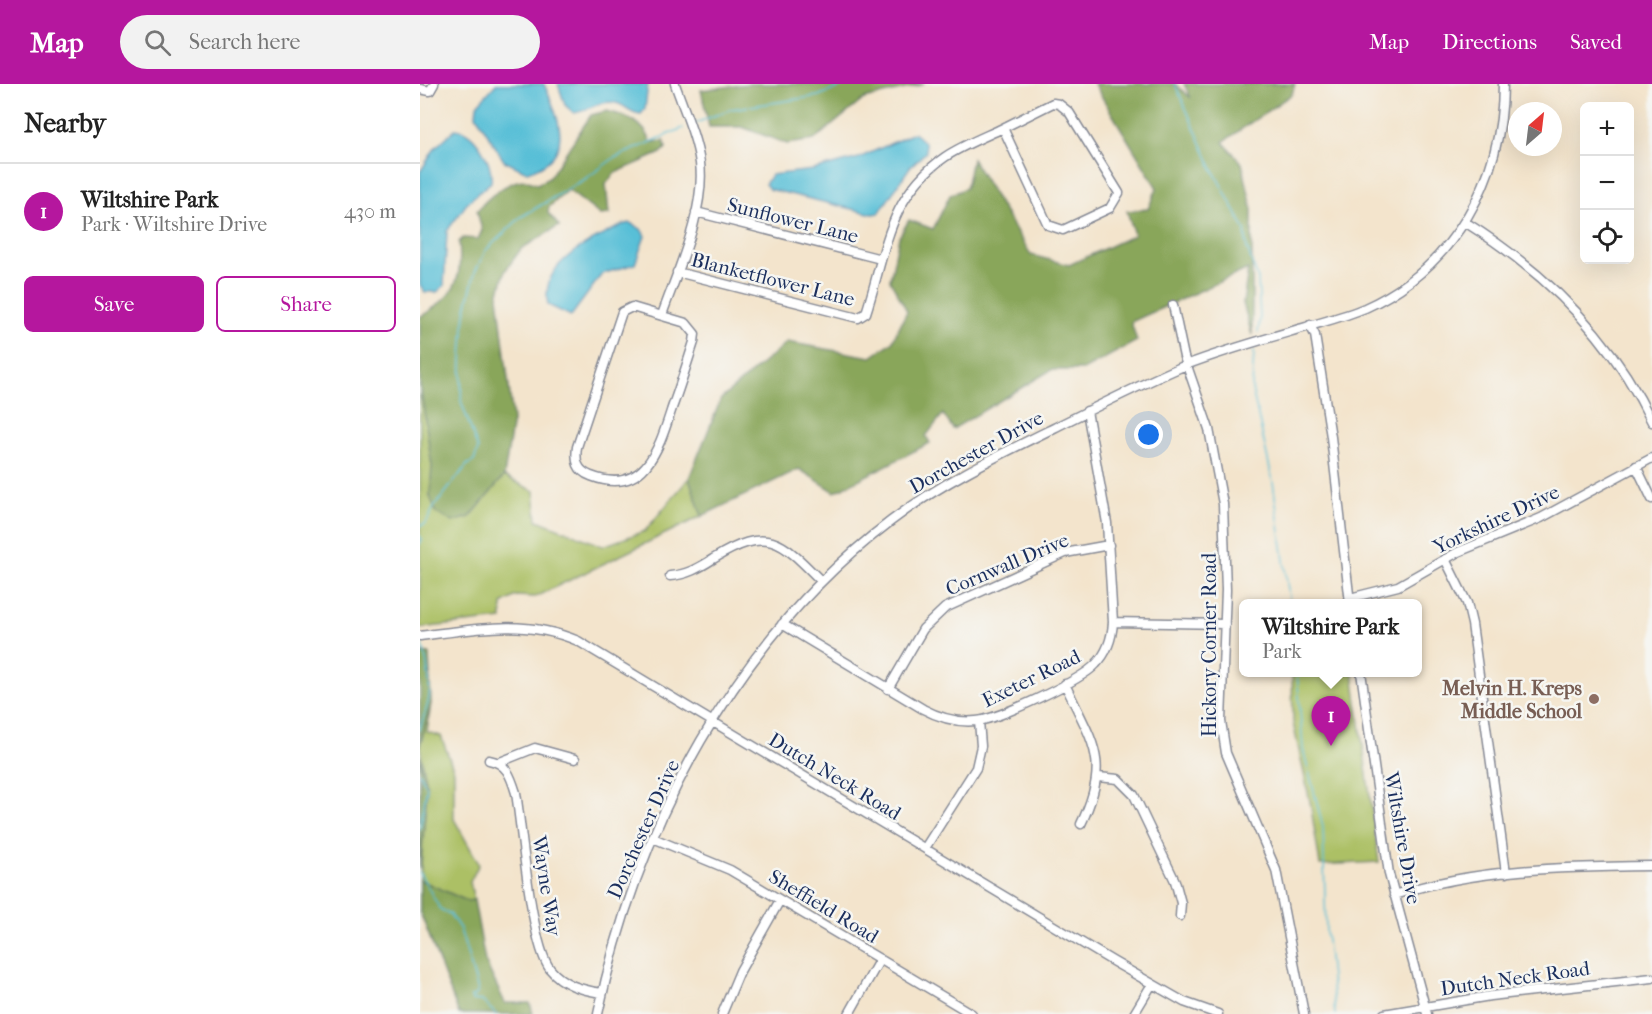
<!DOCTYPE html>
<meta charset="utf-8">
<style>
:root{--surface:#fff;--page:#f2f2f2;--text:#222;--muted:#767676;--line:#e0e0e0;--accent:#b5179e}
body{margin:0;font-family:"IM FELL French Canon",serif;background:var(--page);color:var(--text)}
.controls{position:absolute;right:18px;top:18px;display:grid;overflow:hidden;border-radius:9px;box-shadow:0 6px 24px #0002}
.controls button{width:54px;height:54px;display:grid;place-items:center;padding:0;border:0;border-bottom:2px solid var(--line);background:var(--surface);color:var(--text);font:30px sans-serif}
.compass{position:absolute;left:1088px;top:18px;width:54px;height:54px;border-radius:50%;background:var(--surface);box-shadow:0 6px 24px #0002;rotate:28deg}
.you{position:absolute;left:729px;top:351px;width:21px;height:21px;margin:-15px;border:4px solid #fff;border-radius:50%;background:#1a73e8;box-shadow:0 0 0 9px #1a73e833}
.badge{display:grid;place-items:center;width:39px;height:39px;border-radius:50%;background:var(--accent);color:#fff;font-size:20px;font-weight:700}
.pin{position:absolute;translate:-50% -50px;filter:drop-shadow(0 2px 3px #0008)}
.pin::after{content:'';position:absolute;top:32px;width:21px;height:18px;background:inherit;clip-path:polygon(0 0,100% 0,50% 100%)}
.popup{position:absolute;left:819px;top:515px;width:183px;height:78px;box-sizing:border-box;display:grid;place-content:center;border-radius:9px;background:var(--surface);filter:drop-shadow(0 2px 4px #0005);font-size:20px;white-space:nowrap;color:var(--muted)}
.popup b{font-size:22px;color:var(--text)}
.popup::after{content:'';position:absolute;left:50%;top:100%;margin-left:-12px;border:12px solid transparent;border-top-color:var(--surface)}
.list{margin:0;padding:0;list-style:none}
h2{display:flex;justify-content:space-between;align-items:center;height:78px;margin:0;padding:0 24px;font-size:26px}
h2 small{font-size:20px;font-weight:400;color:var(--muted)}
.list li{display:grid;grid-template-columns:39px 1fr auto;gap:18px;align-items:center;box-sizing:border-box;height:96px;padding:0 24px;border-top:2px solid var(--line)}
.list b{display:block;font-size:22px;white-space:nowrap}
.list p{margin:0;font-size:20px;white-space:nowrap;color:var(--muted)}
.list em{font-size:20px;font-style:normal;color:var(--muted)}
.actions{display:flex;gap:12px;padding:18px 24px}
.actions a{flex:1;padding:14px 0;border:2px solid var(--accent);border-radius:9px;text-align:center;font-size:21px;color:var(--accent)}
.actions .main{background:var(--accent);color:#fff}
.icon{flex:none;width:33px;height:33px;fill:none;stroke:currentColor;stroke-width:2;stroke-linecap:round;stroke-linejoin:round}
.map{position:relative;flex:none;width:1232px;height:930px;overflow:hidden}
header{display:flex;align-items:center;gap:36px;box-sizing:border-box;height:84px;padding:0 30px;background:var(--accent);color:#fff}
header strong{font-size:28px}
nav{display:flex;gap:33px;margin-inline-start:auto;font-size:21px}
.search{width:420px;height:54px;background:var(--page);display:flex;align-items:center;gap:15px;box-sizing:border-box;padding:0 21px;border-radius:33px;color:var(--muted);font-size:22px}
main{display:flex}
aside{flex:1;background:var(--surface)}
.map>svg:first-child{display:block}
.green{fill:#acc065;stroke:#647862;stroke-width:1.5}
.forest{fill:#89a65a;stroke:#526a5c;stroke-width:1.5}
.water{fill:#59bfd7;stroke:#3a779a;stroke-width:1.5}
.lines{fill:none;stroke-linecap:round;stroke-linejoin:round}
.stream{stroke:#59bfd7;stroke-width:1.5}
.minor-casing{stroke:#878a95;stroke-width:11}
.minor{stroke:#fff;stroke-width:8}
.education-dot{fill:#8d6e63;stroke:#f6f6f2;stroke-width:2}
.labels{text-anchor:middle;stroke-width:5;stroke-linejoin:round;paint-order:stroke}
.street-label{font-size:20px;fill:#1b2f5e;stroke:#f6f6f2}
.education-label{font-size:20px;font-weight:bold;fill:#785e54;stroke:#f6f6f2;text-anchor:end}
</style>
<header>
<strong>Map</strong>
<div class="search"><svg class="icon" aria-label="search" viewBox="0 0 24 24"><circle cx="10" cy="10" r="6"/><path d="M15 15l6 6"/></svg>Search here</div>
<nav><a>Map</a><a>Directions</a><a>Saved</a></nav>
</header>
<main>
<aside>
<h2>Nearby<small></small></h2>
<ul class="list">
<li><span class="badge">1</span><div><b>Wiltshire Park</b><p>Park · Wiltshire Drive</p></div><em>430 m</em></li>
</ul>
<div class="actions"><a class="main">Save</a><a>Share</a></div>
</aside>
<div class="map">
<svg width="1232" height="930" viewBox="0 0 1232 930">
<rect width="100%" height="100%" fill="#f6f6f2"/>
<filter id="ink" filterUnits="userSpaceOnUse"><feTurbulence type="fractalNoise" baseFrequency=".0167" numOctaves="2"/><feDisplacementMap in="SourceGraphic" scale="12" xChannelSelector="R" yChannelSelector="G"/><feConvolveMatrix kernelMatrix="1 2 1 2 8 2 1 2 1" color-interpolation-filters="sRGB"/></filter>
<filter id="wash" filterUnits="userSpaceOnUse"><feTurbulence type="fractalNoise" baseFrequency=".008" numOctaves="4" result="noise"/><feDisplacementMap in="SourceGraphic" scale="24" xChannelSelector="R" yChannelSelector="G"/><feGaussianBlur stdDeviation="1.35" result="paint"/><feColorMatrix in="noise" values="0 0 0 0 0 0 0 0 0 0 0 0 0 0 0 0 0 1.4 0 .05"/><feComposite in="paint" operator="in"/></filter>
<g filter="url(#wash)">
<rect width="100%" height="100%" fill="#f3e4cc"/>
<path class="green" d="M0 300 12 382 10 412 50 433 84 392 114 407 117 436 183 462 225 447 269 394 282 432 115 513 96 512 82 520V535L0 544Z
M872 589H933L959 778 900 781 890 718 873 639Z
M11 619 7 648 21 652 34 687V735L59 780 50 798 54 816 47 817 0 796 7 704 0 662Z"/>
<path class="forest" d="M329 0H454L455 3 461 0H505L444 15 394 56 367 60 322 43H289L281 6Z
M674 0H755L771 14 764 0H875L872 10 803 58 822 79 832 124V251L823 219 828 185 711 238 717 257 663 286H631L533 345 523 330 506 352 510 359 415 408 379 385 282 432 269 394 301 315 367 258 451 273 472 258 487 227 470 196 479 153 489 136 513 145 530 111 546 104 552 75 611 171 649 181 714 151 707 127 728 125 737 104Z
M187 27C206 32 224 38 231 58L244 57 246 64 241 69 195 89 186 100 189 130 180 131 148 106 129 123 128 129 139 142 101 165 85 187 78 212 93 336 84 392 50 433 33 438 16 429 10 412 12 382 0 300V233C34 212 43 199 39 158L43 154 58 155 62 146 57 127C66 115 87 97 103 96 107 96 113 99 117 100L129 94 171 31Z
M0 569 9 570 11 619 0 662Z
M0 672 7 704 0 786Z
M0 796 47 817 54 816 65 877 85 919H110L113 930H39L0 828Z"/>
<path class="water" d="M76 0H124C139 34 157 73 107 88L84 77 56 31 57 21Z
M138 0H228L225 25 221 30C210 30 206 21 196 19 180 15 169 27 154 29L145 21Z
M35 45C55 46 74 80 71 98L48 118 27 147 24 202 17 208H5L0 201V88L15 64Z
M494 49 505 59 506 68 490 83 459 129 453 130 349 105 345 100 351 91 393 86 439 74Z
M210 139 221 145 225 152 215 180 182 190 151 232 128 221C119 177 171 158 202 141Z"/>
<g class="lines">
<path class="stream" d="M755 0 793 86 825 146 827 164 838 195 840 234 838 248
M276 39 311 25 398 12 428 0
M834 267 832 305 853 398 870 520
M0 442 6 439 14 423 47 381 54 377 58 365 41 317 42 274 45 229 55 188 66 166 101 133 168 93 194 74 263 44
M0 452 2 455 0 460
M877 588 883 665 903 743 906 847 915 930
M0 646C2 634 8 624 9 613 11 603 6 570 2 560
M0 689 7 703 0 745
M0 789 20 825 30 830 40 845 58 906 56 911 51 913 52 916 62 917 76 930"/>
</g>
</g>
<g filter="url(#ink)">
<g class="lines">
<g class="minor-casing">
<path id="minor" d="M0 5 10 7 14 0
M633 19 639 20 649 28 699 109 690 124 643 146 628 141 583 44Z
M276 128 461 175
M1045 138C1125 188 1191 252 1232 338
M257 188 438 234 446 229C466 168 468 112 525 73 543 61 564 53 583 44
M753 221 764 273 789 345 803 420 806 506 801 637 806 669 856 786 884 930
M212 223 266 239 275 250 274 258C267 280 260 302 252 324 239 364 225 413 171 392 157 387 155 377 157 363L202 228Z
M242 231C257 188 286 126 280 79 276 52 264 26 255 0
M890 241 895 251 911 353 930 519
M1216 382 1232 415
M1025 475 1047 519 1052 540 1086 789
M250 492C266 491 279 484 293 475 347 442 360 455 401 497
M930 514 978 502 1038 468 1121 434 1232 374
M693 538 805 540
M362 540 503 625C520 634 537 639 556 637 577 636 662 596 676 580 687 569 692 554 693 538L687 439 667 327
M0 552C54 545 106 534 158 557L694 878 764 918 798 930
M941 588 969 790 1007 930
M645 600C672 659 692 676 661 740
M468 605 503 545 525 524 645 469 689 461
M69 676C87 679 91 693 96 709 102 745 111 861 130 885 143 901 162 906 182 909
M80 678 115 664 155 675
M678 693 698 695 714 711 755 797 761 819 760 832
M233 754 310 786 552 930
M505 764 556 684 561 662 559 637
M974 811C1057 784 1146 783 1232 782
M178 930C217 742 315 555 471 437 521 399 577 372 634 344 678 322 721 300 766 281 805 266 845 255 886 243 906 237 926 232 945 224 1034 184 1083 95 1083 0
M302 930 320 887 360 816
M429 930 460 875
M714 930 732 900
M964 930 1070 912 1232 894"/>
</g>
<use href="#minor" class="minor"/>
</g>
</g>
<circle class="education-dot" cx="1174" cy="615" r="6"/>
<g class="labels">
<g class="street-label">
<text transform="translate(373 136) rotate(14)" y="7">Sunflower Lane</text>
<text transform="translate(353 195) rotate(14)" y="7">Blanketflower Lane</text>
<text transform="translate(556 368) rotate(-29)" y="7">Dorchester Drive</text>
<text transform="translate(1076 435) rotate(-25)" y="7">Yorkshire Drive</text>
<text transform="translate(587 480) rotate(-23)" y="7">Cornwall Drive</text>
<text transform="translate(789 561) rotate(-90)" y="7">Hickory Corner Road</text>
<text transform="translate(611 594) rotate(-26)" y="7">Exeter Road</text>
<text transform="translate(415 692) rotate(31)" y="7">Dutch Neck Road</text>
<text transform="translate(223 745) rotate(-66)" y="7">Dorchester Drive</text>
<text transform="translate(983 754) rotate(80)" y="7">Wiltshire Drive</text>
<text transform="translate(127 802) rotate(81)" y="7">Wayne Way</text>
<text transform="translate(404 822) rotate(31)" y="7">Sheffield Road</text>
<text transform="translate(1095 894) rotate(-8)" y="7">Dutch Neck Road</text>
</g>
<g class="education-label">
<text x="1162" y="611">Melvin H. Kreps<tspan x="1162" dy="23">Middle School</tspan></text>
</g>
</g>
</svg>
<div class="controls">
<button>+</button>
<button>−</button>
<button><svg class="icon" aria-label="locate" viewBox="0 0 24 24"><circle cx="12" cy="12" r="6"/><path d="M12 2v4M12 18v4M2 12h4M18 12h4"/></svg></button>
</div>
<svg class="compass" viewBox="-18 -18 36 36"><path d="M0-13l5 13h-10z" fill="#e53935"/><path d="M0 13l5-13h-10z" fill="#767676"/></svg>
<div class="you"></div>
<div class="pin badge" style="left:911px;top:662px">1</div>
<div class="popup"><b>Wiltshire Park</b>Park</div>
</div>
</main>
